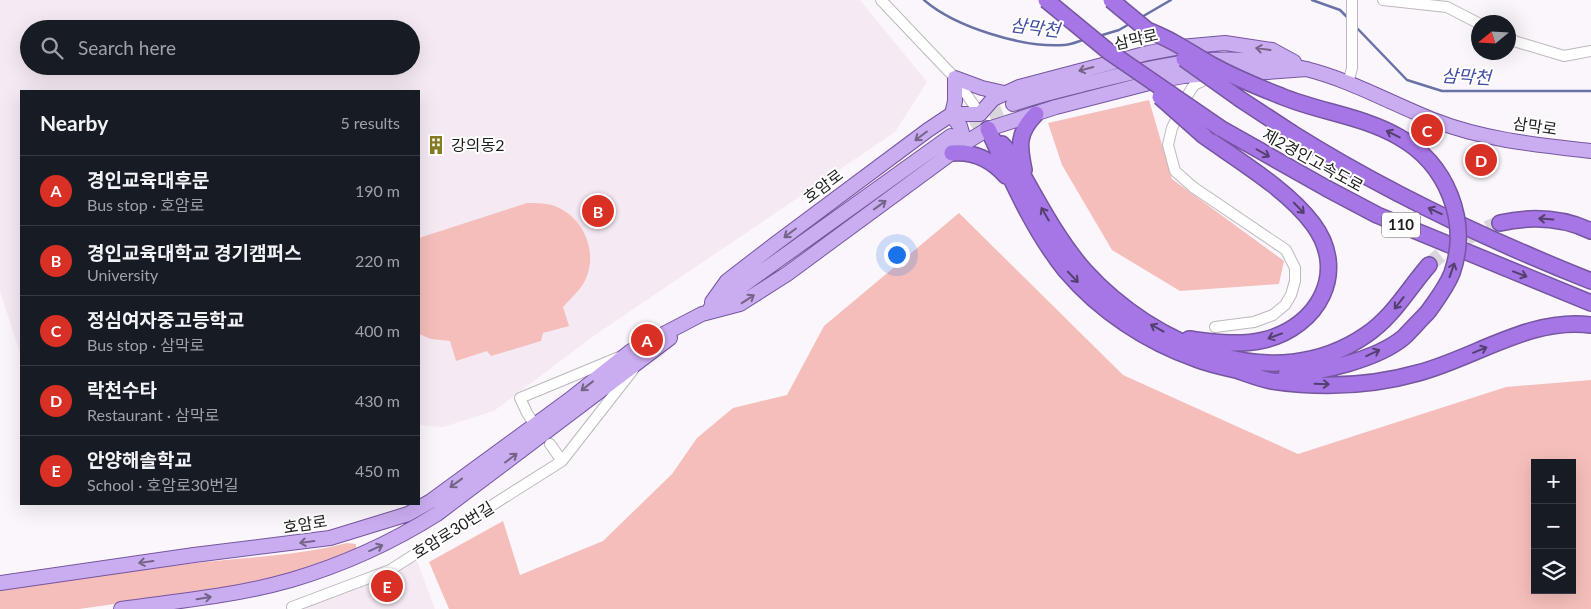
<!DOCTYPE html>
<meta charset="utf-8">
<style>
:root{--surface:#171b24;--page:#242831;--text:#f1f3f6;--muted:#9ea1a6;--line:#363941;--accent:#d93025}
body{margin:0;font-family:Lato,"Noto Sans KR",sans-serif;background:var(--page);color:var(--text)}
.controls{position:absolute;right:15px;bottom:15px;display:grid;overflow:hidden;border-radius:0px;box-shadow:0 5px 20px #0002}
.controls button{width:45px;height:45px;display:grid;place-items:center;padding:0;border:0;border-bottom:1px solid var(--line);background:var(--surface);color:var(--text);font:25px sans-serif}
.compass{position:absolute;left:1471px;top:15px;width:45px;height:45px;border-radius:50%;background:var(--surface);box-shadow:0 5px 20px #0002;rotate:252deg}
.you{position:absolute;left:896px;top:254px;width:18px;height:18px;margin:-12px;border:4px solid #fff;border-radius:50%;background:#1a73e8;box-shadow:0 0 0 8px #1a73e833}
.badge{display:grid;place-items:center;width:32px;height:32px;border-radius:50%;background:var(--accent);color:#fff;font-size:16px;font-weight:700}
.pin{position:absolute;translate:-50% -50%;border:2px solid #fff;box-shadow:0 1px 5px #0006}
.list{margin:0;padding:0;list-style:none}
h2{display:flex;justify-content:space-between;align-items:center;height:65px;margin:0;padding:0 20px;font-size:21px}
h2 small{font-size:16px;font-weight:400;color:var(--muted)}
.list li{display:grid;grid-template-columns:32px 1fr auto;gap:15px;align-items:center;box-sizing:border-box;height:70px;padding:0 20px;border-top:1px solid var(--line)}
.list b{display:block;font-size:19px;white-space:nowrap}
.list p{margin:0;font-size:16px;white-space:nowrap;color:var(--muted)}
.list em{font-size:16px;font-style:normal;color:var(--muted)}
.icon{flex:none;width:28px;height:28px;fill:none;stroke:currentColor;stroke-width:2;stroke-linecap:round;stroke-linejoin:round}
.map{position:relative;flex:none;width:1591px;height:609px;overflow:hidden}
.search{position:absolute;background:var(--surface);box-shadow:0 5px 20px #0002;left:20px;top:20px;width:400px;height:55px;display:flex;align-items:center;gap:12px;box-sizing:border-box;padding:0 18px;border-radius:28px;color:var(--muted);font-size:19px}
.panel{position:absolute;background:var(--surface);box-shadow:0 5px 20px #0002;left:20px;top:90px;width:400px;height:415px;border-radius:0px}
.map>svg:first-child{display:block}
.built{fill:#f5e9f3;fill-rule:evenodd}
.green{fill:#f5beba;fill-rule:evenodd}
.lines{fill:none;stroke-linecap:round;stroke-linejoin:round}
.stream{stroke:#6872a6;stroke-width:2.5}
.major-tunnel{stroke:#dad5da;stroke-width:14;stroke-dasharray:14 7;stroke-linecap:butt}
.highway-tunnel{stroke:#dad5da;stroke-width:15;stroke-dasharray:15 8;stroke-linecap:butt}
.minor-casing{stroke:#bdb8bd;stroke-width:12}
.major-casing{stroke:#7656a0;stroke-width:16}
.highway-casing{stroke:#7656a0;stroke-width:18}
.minor{stroke:#fff;stroke-width:10}
.major{stroke:#caacf0;stroke-width:14}
.highway{stroke:#a675e6;stroke-width:15}
.highway-bridge-casing{stroke:#7656a0;stroke-width:18;stroke-linecap:butt}
.highway-bridge{stroke:#a675e6;stroke-width:15}
.oneway{stroke:#746487}
.oneway2{stroke:#54406e}
.labels{text-anchor:middle;stroke-width:4;stroke-linejoin:round;paint-order:stroke}
.shield{fill:#fff;stroke:#626162;stroke-width:1}
.shield-label{font-size:15px;font-weight:bold;fill:#1e1d1e}
.street-label{font-size:16px;fill:#1e1d1e;stroke:#fff}
.poi-label{font-size:16px;fill:#1e1d1e;stroke:#fff;text-anchor:start}
.water-label{font-size:18px;font-style:italic;fill:#424ba3;stroke:#fff}
</style>
<div class="map">
<svg width="1591" height="609" viewBox="0 0 1591 609">
<rect width="100%" height="100%" fill="#fbf6fb"/>
<path class="built" d="M0 0H860L927 82 895 132 592 337 494 411 443 427 419 425V91H21V356L0 291ZM29 29H411V66H29Z
M417 561 435 609H305L303 603Z"/>
<path class="green" d="M1149 100 1172 179 1284 261 1279 284 1180 291 1112 250 1062 165 1048 123Z
M527 203C534 203 541 203 547 204 579 210 598 246 587 276 582 289 572 297 563 307L569 326 543 333 541 341 491 356 487 351 456 361 450 341 431 339 419 334V238Z
M959 213 1123 375 1298 454 1506 387 1591 380V609H449L429 562 503 521 520 575 603 541 672 474 697 438 733 408 787 395 824 326ZM1535 463H1572V590H1535Z
M347 543 356 544V548L349 554 297 572 214 590 79 609H0V590C65 581 131 571 196 563 246 557 298 556 347 543Z"/>
<g class="lines">
<path class="stream" d="M924 0C955 27 1023 48 1064 45 1071 45 1079 41 1086 39
M1312 0 1340 10 1348 18
M1140 18 1171 0
M1355 26 1407 80 1442 91H1591
M1099 36 1119 30 1131 23"/>
<path class="major-tunnel" d="M952 135 982 117 1013 104"/>
<path class="highway-tunnel" d="M1429 265C1450 245 1473 233 1500 223"/>
<g class="minor-casing">
<path id="minor" d="M881 0 955 78 980 114
M1383 0 1447 7 1478 23
M1508 38 1517 42 1564 56 1591 51
M1211 77 1194 85 1187 96 1172 128 1168 145 1175 171 1193 187 1286 250 1295 268V281L1291 295 1285 305 1273 315 1254 322 1215 327
M1348 83 1352 68V0
M531 419 527 413 520 398 619 357
M550 444 562 461
M292 607 390 570 562 461 633 370"/>
</g>
<g class="major-casing">
<path id="major" d="M1013 104C1041 94 1069 88 1097 81 1171 62 1229 50 1306 69 1351 80 1392 104 1436 121 1485 140 1538 145 1591 151
M952 114 955 101V78L982 88 1004 93
M980 114 993 99 1019 87 1148 53 1180 47 1225 43 1272 50 1294 62
M951 115 960 126 965 143
M712 302 727 281 775 244 928 130 952 114H980
M710 309 951 136
M0 583 194 555 330 538 408 514 431 501 569 400 631 351 702 314 740 304 787 274 965 143 988 129 1056 107 1157 81 1184 76 1228 73 1268 72 1307 69
M121 609C177 601 235 596 291 580 342 565 391 543 437 514L670 338"/>
</g>
<g class="highway-casing">
<path id="highway" d="M1220 128 1326 188 1377 215 1591 303
M988 129C1011 178 1032 229 1066 271 1100 311 1147 342 1196 359 1209 364 1223 367 1236 370 1248 374 1260 379 1272 381 1320 388 1372 386 1418 373 1475 358 1530 317 1591 325
M1292 133C1386 192 1488 240 1591 281
M1002 144 1010 153C1034 193 1054 236 1085 271 1153 346 1274 398 1366 335 1393 317 1408 289 1429 265
M952 153C973 151 992 160 1006 176
M1024 170C1019 146 1017 133 1036 114
M1500 223C1531 216 1561 217 1591 231
M1189 339C1214 342 1239 346 1264 340 1318 327 1349 272 1313 224 1288 190 1239 161 1204 136
M1286 375C1321 372 1377 360 1404 337 1412 329 1420 320 1428 312"/>
</g>
<use href="#minor" class="minor"/>
<use href="#major" class="major"/>
<use href="#highway" class="highway"/>
<g class="highway-bridge-casing">
<path id="highway-bridge" d="M1046 0 1108 51 1220 128
M1111 0 1152 34
M1145 29C1154 33 1164 37 1173 42 1186 49 1199 58 1212 65 1234 77 1258 87 1281 96 1319 112 1363 116 1399 137 1447 164 1470 221 1452 273 1446 288 1437 299 1428 312
M1184 59 1240 99 1292 133
M1160 97 1204 136"/>
</g>
<use href="#highway-bridge" class="highway-bridge"/>
</g>
<defs><path id="oneway-shaft" d="M-6 0H5M1.5-3L5.5 0L1.5 3" fill="none" stroke-width="1.6" stroke-linecap="round" stroke-linejoin="round" transform="scale(1.25)"/></defs>
<g class="oneway">
<use href="#oneway-shaft" transform="translate(1263 49) rotate(-172)"/>
<use href="#oneway-shaft" transform="translate(1086 69) rotate(165)"/>
<use href="#oneway-shaft" transform="translate(921 136) rotate(143)"/>
<use href="#oneway-shaft" transform="translate(880 205) rotate(-36)"/>
<use href="#oneway-shaft" transform="translate(790 233) rotate(143)"/>
<use href="#oneway-shaft" transform="translate(748 299) rotate(-33)"/>
<use href="#oneway-shaft" transform="translate(587 386) rotate(142)"/>
<use href="#oneway-shaft" transform="translate(511 458) rotate(-37)"/>
<use href="#oneway-shaft" transform="translate(456 483) rotate(144)"/>
<use href="#oneway-shaft" transform="translate(307 542) rotate(172)"/>
<use href="#oneway-shaft" transform="translate(376 548) rotate(-24)"/>
<use href="#oneway-shaft" transform="translate(146 562) rotate(172)"/>
<use href="#oneway-shaft" transform="translate(204 598) rotate(-9)"/>
</g>
<g class="oneway2">
<use href="#oneway-shaft" transform="translate(1393 134) rotate(-154)"/>
<use href="#oneway-shaft" transform="translate(1263 153) rotate(30)"/>
<use href="#oneway-shaft" transform="translate(1299 208) rotate(46)"/>
<use href="#oneway-shaft" transform="translate(1435 211) rotate(-155)"/>
<use href="#oneway-shaft" transform="translate(1045 214) rotate(-120)"/>
<use href="#oneway-shaft" transform="translate(1546 219) rotate(-176)"/>
<use href="#oneway-shaft" transform="translate(1452 270) rotate(-71)"/>
<use href="#oneway-shaft" transform="translate(1520 274) rotate(21)"/>
<use href="#oneway-shaft" transform="translate(1073 277) rotate(46)"/>
<use href="#oneway-shaft" transform="translate(1399 303) rotate(128)"/>
<use href="#oneway-shaft" transform="translate(1157 328) rotate(-151)"/>
<use href="#oneway-shaft" transform="translate(1275 336) rotate(160)"/>
<use href="#oneway-shaft" transform="translate(1480 350) rotate(-22)"/>
<use href="#oneway-shaft" transform="translate(1373 353) rotate(-25)"/>
<use href="#oneway-shaft" transform="translate(1322 384) rotate(2)"/>
</g>
<defs>
<g id="building-bare" transform="scale(1.5)"><path d="M-4-6H4V6H1V3H-1V6H-4ZM-2.5-4.3h1.7v1.8h-1.7ZM.8-4.3h1.7v1.8H.8ZM-2.5-1h1.7V.8h-1.7ZM.8-1h1.7V.8H.8Z" fill="#857c23" stroke="#fff" stroke-width="2.5" paint-order="stroke"/></g>
</defs>
<g fill-rule="evenodd">
<use href="#building-bare" x="436" y="145"/>
</g>
<g class="labels">
<rect class="shield" x="1382" y="212.5" width="38" height="25" rx="4"/>
<g class="shield-label">
<text x="1401" y="230">110</text>
</g>
<g class="street-label">
<text transform="translate(1136 39) rotate(-13)" y="6">삼막로</text>
<text transform="translate(1535 126) rotate(8)" y="6">삼막로</text>
<text transform="translate(1313 160) rotate(29)" y="6">제2경인고속도로</text>
<text transform="translate(823 186) rotate(-37)" y="6">호암로</text>
<text transform="translate(305 524) rotate(-9)" y="6">호암로</text>
<text transform="translate(453 530) rotate(-32)" y="6">호암로30번길</text>
</g>
<g class="poi-label">
<text x="451" y="151">강의동2</text>
</g>
<g class="water-label">
<text transform="translate(1035 28) rotate(7)" y="6">삼막천</text>
<text transform="translate(1466 77) rotate(3)" y="6">삼막천</text>
</g>
</g>
</svg>
<div class="controls">
<button>+</button>
<button>−</button>
<button><svg class="icon" aria-label="layers" viewBox="0 0 24 24"><path d="M12 4l9 5-9 5-9-5zM3 14l9 5 9-5"/></svg></button>
</div>
<svg class="compass" viewBox="-18 -18 36 36"><path d="M0-13l5 13h-10z" fill="#e53935"/><path d="M0 13l5-13h-10z" fill="#9ea1a6"/></svg>
<div class="you"></div>
<div class="pin badge" style="left:647px;top:340px">A</div>
<div class="pin badge" style="left:598px;top:211px">B</div>
<div class="pin badge" style="left:1427px;top:130px">C</div>
<div class="pin badge" style="left:1481px;top:160px">D</div>
<div class="pin badge" style="left:387px;top:586px">E</div>
<div class="search"><svg class="icon" aria-label="search" viewBox="0 0 24 24"><circle cx="10" cy="10" r="6"/><path d="M15 15l6 6"/></svg>Search here</div>
<section class="panel">
<h2>Nearby<small>5 results</small></h2>
<ul class="list">
<li><span class="badge">A</span><div><b>경인교육대후문</b><p>Bus stop · 호암로</p></div><em>190 m</em></li>
<li><span class="badge">B</span><div><b>경인교육대학교 경기캠퍼스</b><p>University</p></div><em>220 m</em></li>
<li><span class="badge">C</span><div><b>정심여자중고등학교</b><p>Bus stop · 삼막로</p></div><em>400 m</em></li>
<li><span class="badge">D</span><div><b>락천수타</b><p>Restaurant · 삼막로</p></div><em>430 m</em></li>
<li><span class="badge">E</span><div><b>안양해솔학교</b><p>School · 호암로30번길</p></div><em>450 m</em></li>
</ul>
</section>
</div>
